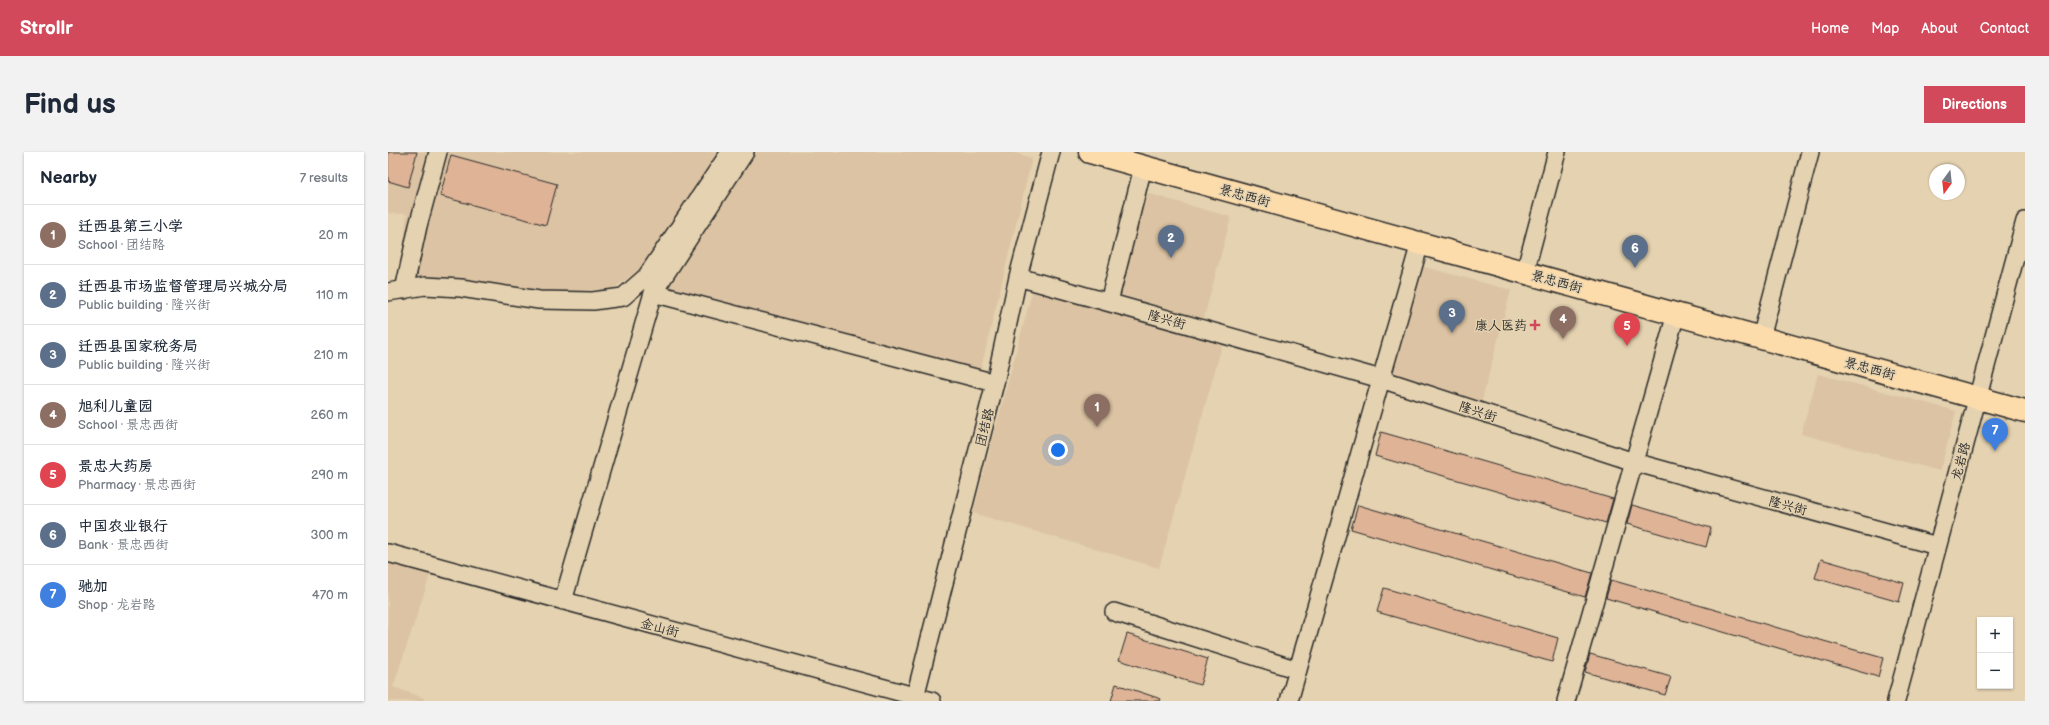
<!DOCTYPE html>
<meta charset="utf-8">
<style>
:root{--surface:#fff;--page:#f2f2f3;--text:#1f2937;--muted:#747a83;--line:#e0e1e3;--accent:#d1495b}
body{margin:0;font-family:"Balsamiq Sans","LXGW WenKai TC",sans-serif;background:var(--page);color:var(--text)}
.controls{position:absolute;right:12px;bottom:12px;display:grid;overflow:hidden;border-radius:0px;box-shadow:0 1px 3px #0004}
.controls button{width:36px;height:36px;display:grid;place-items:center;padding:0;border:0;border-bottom:1px solid var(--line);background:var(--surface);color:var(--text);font:20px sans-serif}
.compass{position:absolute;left:1541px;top:12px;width:36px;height:36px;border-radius:50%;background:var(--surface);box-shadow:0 1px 3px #0004;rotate:195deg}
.you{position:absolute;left:670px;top:298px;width:14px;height:14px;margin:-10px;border:3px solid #fff;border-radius:50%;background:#1a73e8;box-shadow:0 0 0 6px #1a73e833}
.badge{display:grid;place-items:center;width:26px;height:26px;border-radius:50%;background:var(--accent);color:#fff;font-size:13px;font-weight:700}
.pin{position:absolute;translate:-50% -33px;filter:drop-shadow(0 1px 2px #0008)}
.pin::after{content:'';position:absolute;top:21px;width:14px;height:12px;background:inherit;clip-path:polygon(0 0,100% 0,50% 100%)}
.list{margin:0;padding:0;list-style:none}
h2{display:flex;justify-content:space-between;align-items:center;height:52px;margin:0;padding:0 16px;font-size:17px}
h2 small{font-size:13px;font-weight:400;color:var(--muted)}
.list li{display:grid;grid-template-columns:26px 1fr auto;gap:12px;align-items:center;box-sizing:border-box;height:60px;padding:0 16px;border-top:1px solid var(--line)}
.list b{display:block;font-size:15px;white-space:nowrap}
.list p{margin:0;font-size:13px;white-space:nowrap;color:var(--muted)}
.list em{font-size:13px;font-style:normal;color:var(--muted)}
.map{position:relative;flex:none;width:1637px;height:549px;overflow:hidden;border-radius:0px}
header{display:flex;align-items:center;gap:24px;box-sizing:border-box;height:56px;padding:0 20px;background:var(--accent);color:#fff}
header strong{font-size:19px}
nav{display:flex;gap:22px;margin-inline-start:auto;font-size:14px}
.intro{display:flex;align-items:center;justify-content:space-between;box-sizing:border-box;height:96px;padding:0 24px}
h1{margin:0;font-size:28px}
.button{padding:10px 18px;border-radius:0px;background:var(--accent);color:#fff;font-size:14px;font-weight:700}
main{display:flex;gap:24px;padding:0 24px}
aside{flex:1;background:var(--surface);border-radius:0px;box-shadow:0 1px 3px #0004}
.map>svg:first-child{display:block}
.built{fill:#dbc3a3}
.building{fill:#dfb396;stroke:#2b2b2b}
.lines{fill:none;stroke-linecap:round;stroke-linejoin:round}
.minor-casing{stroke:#2b2b2b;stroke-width:20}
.major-casing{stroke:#2b2b2b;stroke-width:25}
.minor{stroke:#e4d2b0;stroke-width:17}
.major{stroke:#fddcac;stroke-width:22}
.poi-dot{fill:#d1495b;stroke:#e4d2b0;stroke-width:1.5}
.labels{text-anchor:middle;stroke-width:3;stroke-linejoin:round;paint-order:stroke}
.street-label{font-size:13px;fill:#2b2b2b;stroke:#e4d2b0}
.poi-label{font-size:13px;fill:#2b2b2b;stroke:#e4d2b0;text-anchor:end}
</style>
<header>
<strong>Strollr</strong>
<nav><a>Home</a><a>Map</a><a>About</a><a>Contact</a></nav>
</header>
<div class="intro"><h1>Find us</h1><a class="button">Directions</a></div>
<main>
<aside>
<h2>Nearby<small>7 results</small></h2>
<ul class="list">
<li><span class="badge" style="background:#8d6e63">1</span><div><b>迁西县第三小学</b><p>School · 团结路</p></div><em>20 m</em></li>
<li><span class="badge" style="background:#5c6f8a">2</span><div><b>迁西县市场监督管理局兴城分局</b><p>Public building · 隆兴街</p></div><em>110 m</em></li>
<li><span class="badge" style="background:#5c6f8a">3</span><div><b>迁西县国家税务局</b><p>Public building · 隆兴街</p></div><em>210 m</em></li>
<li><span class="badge" style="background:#8d6e63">4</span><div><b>旭利儿童园</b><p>School · 景忠西街</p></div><em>260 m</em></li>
<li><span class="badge" style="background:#e0444e">5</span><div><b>景忠大药房</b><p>Pharmacy · 景忠西街</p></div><em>290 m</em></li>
<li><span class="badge" style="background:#5c6f8a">6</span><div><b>中国农业银行</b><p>Bank · 景忠西街</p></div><em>300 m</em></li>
<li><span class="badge" style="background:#3f7fe0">7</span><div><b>驰加</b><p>Shop · 龙岩路</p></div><em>470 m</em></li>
</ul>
</aside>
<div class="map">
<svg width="1637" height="549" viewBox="0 0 1637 549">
<rect width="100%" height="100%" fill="#e4d2b0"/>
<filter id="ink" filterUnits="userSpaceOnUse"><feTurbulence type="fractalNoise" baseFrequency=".025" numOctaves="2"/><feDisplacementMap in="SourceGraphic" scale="8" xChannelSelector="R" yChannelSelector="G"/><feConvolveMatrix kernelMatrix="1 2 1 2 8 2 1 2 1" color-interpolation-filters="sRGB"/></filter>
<g filter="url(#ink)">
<path class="built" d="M0 0H333L250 119 226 136 156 142 62 125 12 128 19 62 0 61Z
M364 0H623L644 6 592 220 276 136Z
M751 39 843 65 814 173 723 148Z
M1036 115 1123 138 1093 252 1004 225Z
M645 137 835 190 771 416 585 361Z
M1430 222 1568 259 1552 319 1413 282Z
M0 408 43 420 5 535 36 546 35 549H0Z"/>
<path class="building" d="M0 0H29L20 35 0 29Z
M63 3 169 32 158 73 52 44Z
M993 280 1225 347 1218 371 987 304Z
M970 353 1204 421 1197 445 963 377Z
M1244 353 1323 376 1318 395 1239 372Z
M1433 407 1516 431 1511 450 1427 426Z
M1223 428 1495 506 1490 525 1218 446Z
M996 436 1170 486 1164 510 989 460Z
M739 482 820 507 812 533 731 508Z
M1202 502 1283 525 1277 543 1197 520Z
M728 532 773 547 772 549H723Z"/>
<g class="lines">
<g class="minor-casing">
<path id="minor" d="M1137 120 1169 0
M630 125 993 227 1246 310 1549 394
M16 138 30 74 50 0
M0 140 37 134 73 136 151 148 205 149 235 145 258 125 342 0
M265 141 607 231
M721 150 755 15
M1373 186 1422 0
M0 401 544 549
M175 449 265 141 357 0
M726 460 910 518
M526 549 607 231 630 125 663 0
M901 549 1032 91
M1178 549 1288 162
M1508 549 1637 69"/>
</g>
<g class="major-casing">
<path id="major" d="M702 0 1637 259"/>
</g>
<use href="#minor" class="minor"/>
<use href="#major" class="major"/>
</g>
</g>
<path class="poi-dot" d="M1145 167h4v4h4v4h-4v4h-4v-4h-4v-4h4z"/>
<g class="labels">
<g class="street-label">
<text transform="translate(857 43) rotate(15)" y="5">景忠西街</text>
<text transform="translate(1169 129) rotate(15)" y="5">景忠西街</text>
<text transform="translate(779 167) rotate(16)" y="5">隆兴街</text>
<text transform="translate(1482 216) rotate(15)" y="5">景忠西街</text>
<text transform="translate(1090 259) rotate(18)" y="5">隆兴街</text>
<text transform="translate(596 275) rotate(-76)" y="5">团结路</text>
<text transform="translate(1572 309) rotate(-75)" y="5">龙岩路</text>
<text transform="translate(1400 353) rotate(15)" y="5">隆兴街</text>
<text transform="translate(272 475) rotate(15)" y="5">金山街</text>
</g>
<g class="poi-label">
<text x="1139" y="178">康人医药</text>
</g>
</g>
</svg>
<div class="controls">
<button>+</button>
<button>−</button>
</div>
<svg class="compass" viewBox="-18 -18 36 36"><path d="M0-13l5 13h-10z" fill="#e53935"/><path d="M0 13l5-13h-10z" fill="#747a83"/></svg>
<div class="you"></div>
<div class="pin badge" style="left:709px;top:275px;background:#8d6e63">1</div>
<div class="pin badge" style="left:783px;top:106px;background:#5c6f8a">2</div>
<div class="pin badge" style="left:1064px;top:181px;background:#5c6f8a">3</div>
<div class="pin badge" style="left:1175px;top:187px;background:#8d6e63">4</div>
<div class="pin badge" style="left:1239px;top:194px;background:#e0444e">5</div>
<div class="pin badge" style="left:1247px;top:116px;background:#5c6f8a">6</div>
<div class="pin badge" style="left:1607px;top:299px;background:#3f7fe0">7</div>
</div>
</main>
